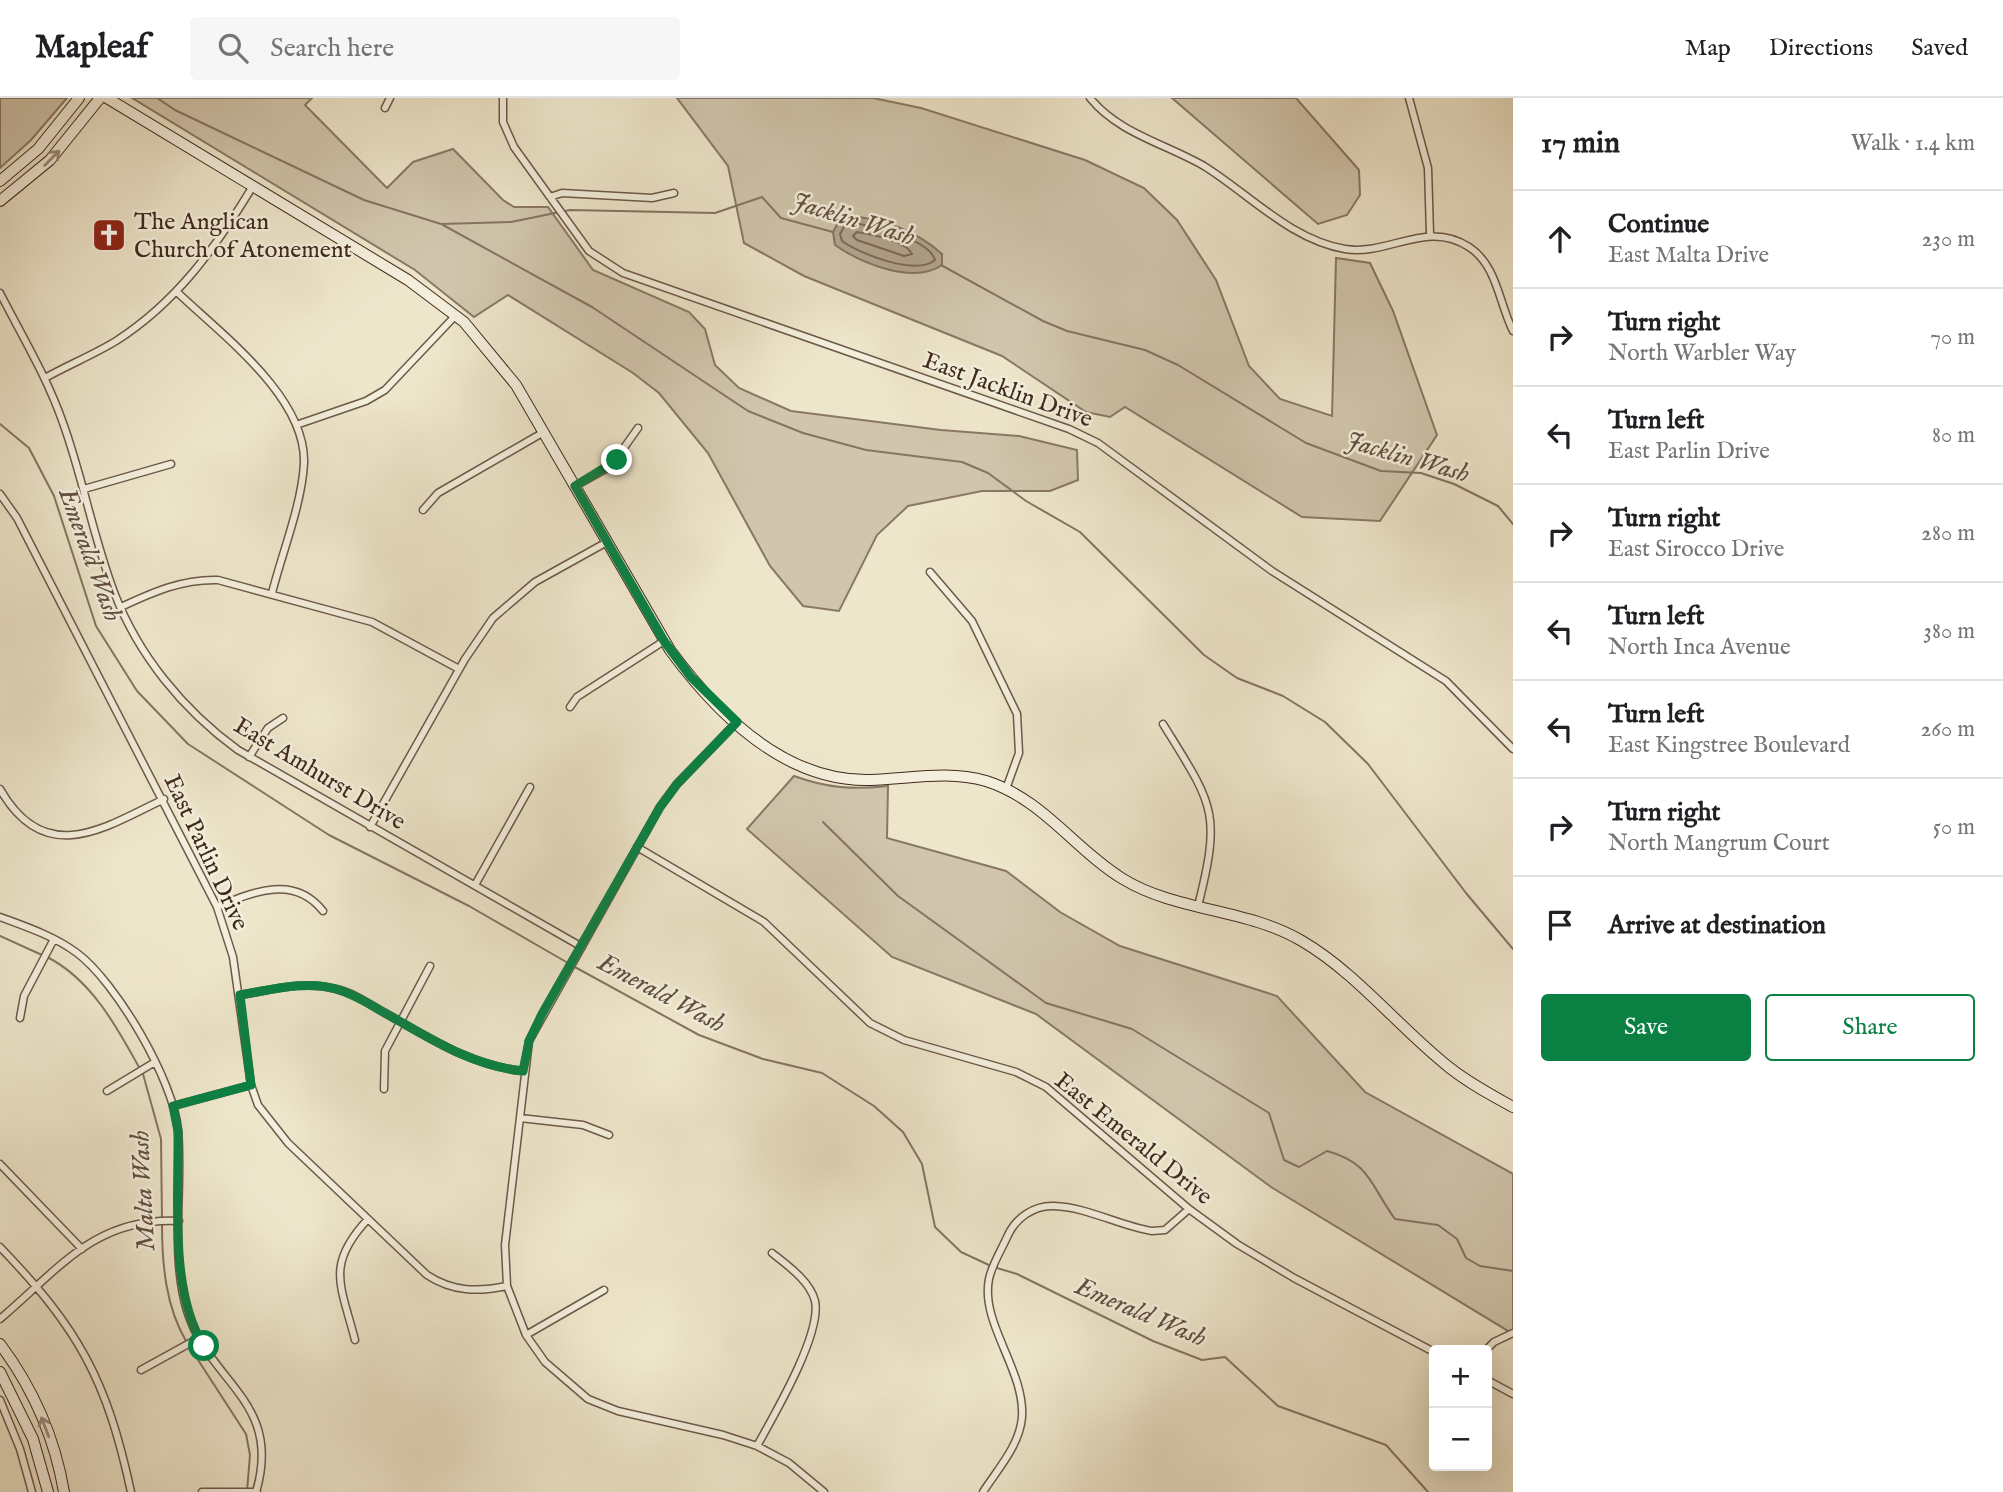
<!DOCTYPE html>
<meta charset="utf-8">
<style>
:root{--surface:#fff;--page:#f6f6f6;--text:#202124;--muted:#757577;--line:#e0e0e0;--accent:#0b8043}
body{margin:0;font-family:"IM FELL English",serif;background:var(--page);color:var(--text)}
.controls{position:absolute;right:21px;bottom:21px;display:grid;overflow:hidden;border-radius:7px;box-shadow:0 7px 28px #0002}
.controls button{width:63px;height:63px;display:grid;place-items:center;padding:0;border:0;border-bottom:2px solid var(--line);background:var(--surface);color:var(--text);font:35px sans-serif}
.stop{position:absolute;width:21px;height:21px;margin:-16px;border:5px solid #0b8043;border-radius:50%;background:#fff}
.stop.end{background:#0b8043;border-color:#fff;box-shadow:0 2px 7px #0008}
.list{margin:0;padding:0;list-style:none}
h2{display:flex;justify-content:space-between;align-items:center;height:91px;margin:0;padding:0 28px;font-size:30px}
h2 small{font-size:23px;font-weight:400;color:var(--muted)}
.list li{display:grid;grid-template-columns:46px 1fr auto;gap:21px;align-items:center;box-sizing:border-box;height:98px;padding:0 28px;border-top:2px solid var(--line)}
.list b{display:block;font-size:26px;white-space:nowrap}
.list p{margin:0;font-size:23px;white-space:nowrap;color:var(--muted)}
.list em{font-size:23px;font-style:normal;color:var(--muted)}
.actions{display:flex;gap:14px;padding:21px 28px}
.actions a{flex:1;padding:16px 0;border:2px solid var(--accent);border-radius:7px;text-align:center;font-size:24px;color:var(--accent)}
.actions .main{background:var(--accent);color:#fff}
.icon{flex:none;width:38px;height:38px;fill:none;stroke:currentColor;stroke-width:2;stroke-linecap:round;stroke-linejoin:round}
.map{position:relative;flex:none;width:1513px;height:1394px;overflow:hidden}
header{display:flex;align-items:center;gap:42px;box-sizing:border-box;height:98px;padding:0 35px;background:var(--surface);border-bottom:2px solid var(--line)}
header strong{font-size:33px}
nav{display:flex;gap:38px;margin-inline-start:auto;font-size:24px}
.search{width:490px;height:63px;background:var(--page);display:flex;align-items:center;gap:18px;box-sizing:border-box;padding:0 24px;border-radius:7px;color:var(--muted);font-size:26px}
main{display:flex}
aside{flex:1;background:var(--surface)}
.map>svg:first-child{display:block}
.green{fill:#d1c6ad;stroke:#897865;stroke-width:2}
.water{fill:#b3a690;stroke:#857462;stroke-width:2}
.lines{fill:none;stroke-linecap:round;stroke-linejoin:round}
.shore{stroke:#7a6856;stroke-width:2}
.stream{stroke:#857462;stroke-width:2}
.street-casing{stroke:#6c5948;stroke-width:9}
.secondary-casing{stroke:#412a1d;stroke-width:12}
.street{stroke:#f4efdd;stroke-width:6}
.secondary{stroke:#f4efdd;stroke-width:10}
.oneway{stroke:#9a8c7d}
.route{stroke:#0b8043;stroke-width:9}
.labels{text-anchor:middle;stroke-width:5;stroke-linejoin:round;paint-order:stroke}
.poi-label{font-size:24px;fill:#412a1d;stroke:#f4efdd;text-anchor:start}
.street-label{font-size:24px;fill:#412a1d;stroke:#f4efdd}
.water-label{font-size:26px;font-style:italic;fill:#634f40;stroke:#f4efdd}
</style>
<header>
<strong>Mapleaf</strong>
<div class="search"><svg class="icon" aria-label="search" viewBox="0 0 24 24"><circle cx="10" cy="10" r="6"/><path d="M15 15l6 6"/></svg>Search here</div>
<nav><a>Map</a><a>Directions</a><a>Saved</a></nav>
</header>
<main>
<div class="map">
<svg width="1513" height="1394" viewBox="0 0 1513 1394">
<rect width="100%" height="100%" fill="#eee6cb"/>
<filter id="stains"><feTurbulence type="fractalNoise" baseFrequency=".00286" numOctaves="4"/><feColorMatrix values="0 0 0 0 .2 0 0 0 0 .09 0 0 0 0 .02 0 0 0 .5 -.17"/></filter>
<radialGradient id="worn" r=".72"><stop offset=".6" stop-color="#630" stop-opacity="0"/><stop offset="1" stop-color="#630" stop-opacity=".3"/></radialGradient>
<path class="green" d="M0 0H67L31 42 0 70Z
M132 0H312L305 7 387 90 413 64 453 51 503 102 514 109H548L593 172 689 214 705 231 715 267 739 290 791 313 941 332 1019 338 1077 352 1078 382 1050 393H982L908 408 877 437 839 513 803 508 770 468 708 355 659 295 633 275 508 197 474 219 415 172Z
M677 0H873L921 10 1085 62 1144 90 1177 122 1216 182 1249 268 1280 301 1332 318 1336 160 1370 165 1393 213 1437 337 1380 423 1302 419 1125 309 1110 319 1086 314 1002 258 804 178 744 145 728 68Z
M1172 0H1296L1359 72 1360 97 1347 117 1318 126Z
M794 678C827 690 853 692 888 688L887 740 1006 773 1060 814 1120 848 1277 898 1365 994 1513 1076V1236L1271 1089 1036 916 892 859 747 731Z"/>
<path class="water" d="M849 118C883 121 917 133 942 156V167C913 187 861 165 835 147L833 134 839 123Z"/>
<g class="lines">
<path class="shore" d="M851 125C871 127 929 141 935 162 916 178 860 156 842 143L840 136 844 129Z
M857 134C871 136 906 143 912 156L904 158 857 142 853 138Z"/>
<path class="stream" d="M157 0 175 12 364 102 441 126 511 124 570 112 715 115 762 99 781 120 833 134
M443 127 592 209 748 313 803 335 866 352 962 364 988 375 1026 403 1080 434 1204 557 1237 580 1283 598 1325 624 1368 666 1466 795 1513 851
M941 167 1043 223 1067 233 1145 252 1178 267 1306 345 1381 373 1421 375 1454 386 1498 408 1513 426
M0 326 29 350 54 398 96 528 137 593 188 646 329 737 469 808 568 865
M823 724 898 798 1046 905 1132 931 1269 1015 1284 1062 1299 1069 1327 1053C1371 1065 1370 1087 1395 1121L1438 1127 1457 1141 1466 1160 1480 1168 1513 1173
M0 838 42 857
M47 859C91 881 117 929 140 971
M573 868 699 937 763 961 822 975 874 1008 903 1034 922 1066 935 1129 961 1154 991 1168
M143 976 161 1041 162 1122
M162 1127C162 1167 166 1209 186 1243
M997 1170 1017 1176 1153 1243 1202 1262 1225 1259 1278 1308 1386 1347 1428 1394
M189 1248 246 1336 250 1357 247 1393"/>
<g class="street-casing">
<path id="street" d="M503 0V24L514 49 589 153 623 175 1069 331 1098 345 1272 473 1446 583 1513 651
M1090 0C1118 35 1166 46 1204 68 1249 96 1291 142 1345 151 1389 158 1427 121 1469 149 1497 167 1499 205 1513 233
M1409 0 1428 70 1430 136
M385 10 390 0
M550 99 562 95 652 100 674 95
M177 194C222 237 306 299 304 365 302 406 282 455 272 495
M0 195C22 238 47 279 63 325 83 380 93 439 114 494 138 557 183 612 238 652L582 849
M45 280C68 267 93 257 116 243 177 204 216 149 253 88
M299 326 366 303 385 292 456 217
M575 388 611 368 638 330
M84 391 171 366
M0 396 17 420 217 809 233 859 251 987 258 1007 288 1045 427 1177C453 1194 478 1194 507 1188
M423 412 438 395 544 334
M930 474 972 523 1017 616 1019 655 1006 691
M121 509C153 494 182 481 218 482L372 524 459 571
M570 609 577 599 664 543
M737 624 677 686 660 709 529 943 505 1147 507 1188 526 1237 545 1264 588 1301 618 1313 723 1337 757 1348 789 1365 824 1394
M1163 626C1213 707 1222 713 1198 808
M249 659 268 630 283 620
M0 691C45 770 104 730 164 701
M370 729 465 561 493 520 535 484 607 444
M637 749 764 824 870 925 904 942 1016 974 1046 989 1189 1111 1237 1146 1294 1180 1434 1254
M475 787 530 689
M217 809C253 794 294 776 323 813
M0 819C27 829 54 838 77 855 116 884 174 983 178 1032 183 1091 170 1156 187 1213 209 1285 283 1303 256 1394
M240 897C270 892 306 882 336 891 354 895 369 906 385 915 430 940 471 968 523 973
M20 920 24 898 54 841
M384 991 385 953 430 868
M107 993 155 964
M173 1008 251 987
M520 1020 583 1027 609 1037
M0 1066 82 1151
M0 1149C79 1231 107 1282 131 1394
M0 1221C59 1171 95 1119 179 1123
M526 1237 604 1192
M355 1242C341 1187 325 1167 368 1121
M1486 1252 1494 1244 1513 1235
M141 1272 199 1240
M1487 1282 1513 1296
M0 1302 20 1351 32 1394
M757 1348C774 1317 822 1236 815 1203 810 1183 787 1167 772 1155
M202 1394H257
M983 1394C997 1372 1020 1347 1022 1319 1025 1272 980 1225 989 1181 992 1166 1002 1151 1008 1137 1016 1120 1034 1107 1054 1108 1087 1109 1120 1128 1152 1133L1165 1132 1189 1111"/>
</g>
<g class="secondary-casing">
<path id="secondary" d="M107 0 408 182 464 224 516 287 670 552C717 616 785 684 870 682 910 681 947 672 986 683 1043 701 1074 751 1123 781 1177 814 1246 810 1302 843 1358 876 1399 930 1450 970 1469 985 1491 997 1513 1009
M0 83 38 51 79 0
M0 103 50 62 100 0
M0 1246C33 1290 55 1341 64 1394
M0 1274 33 1341 48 1394"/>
</g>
<use href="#street" class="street"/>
<use href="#secondary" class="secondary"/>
</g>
<defs><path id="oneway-shaft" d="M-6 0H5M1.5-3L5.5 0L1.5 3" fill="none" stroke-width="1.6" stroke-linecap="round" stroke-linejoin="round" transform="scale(1.75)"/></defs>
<g class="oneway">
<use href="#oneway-shaft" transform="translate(52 60) rotate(-45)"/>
<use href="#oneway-shaft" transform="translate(45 1329) rotate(-111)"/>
</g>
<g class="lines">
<path class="route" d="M204 1248C169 1194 179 1097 178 1033L173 1008 251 987 240 897C271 892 306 882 336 891 354 896 369 906 385 915 430 940 471 968 523 973L529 943 542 916 660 709 677 686 737 624 691 579 664 543 575 388 617 362"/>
</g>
<defs>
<g id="church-square" transform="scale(1.75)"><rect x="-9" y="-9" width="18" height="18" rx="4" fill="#8f2418" stroke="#f4efdd"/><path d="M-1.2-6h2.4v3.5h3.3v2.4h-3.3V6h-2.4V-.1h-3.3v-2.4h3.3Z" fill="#fff"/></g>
</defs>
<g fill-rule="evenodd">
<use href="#church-square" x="109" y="137"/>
</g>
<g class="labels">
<g class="poi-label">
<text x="134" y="131">The Anglican<tspan x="134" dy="28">Church of Atonement</tspan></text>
</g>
<g class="street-label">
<text transform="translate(1008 291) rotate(20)" y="8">East Jacklin Drive</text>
<text transform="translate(320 675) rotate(31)" y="8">East Amhurst Drive</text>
<text transform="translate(207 754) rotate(65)" y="8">East Parlin Drive</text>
<text transform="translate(1134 1040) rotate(39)" y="8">East Emerald Drive</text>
</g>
<g class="water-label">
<text transform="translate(854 120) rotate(17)" y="9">Jacklin Wash</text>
<text transform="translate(1408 358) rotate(16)" y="9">Jacklin Wash</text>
<text transform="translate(91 456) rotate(70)" y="9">Emerald Wash</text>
<text transform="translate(662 894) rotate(28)" y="9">Emerald Wash</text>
<text transform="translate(142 1093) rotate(-93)" y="9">Malta Wash</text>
<text transform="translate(1141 1213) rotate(23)" y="9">Emerald Wash</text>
</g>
</g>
<rect width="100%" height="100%" filter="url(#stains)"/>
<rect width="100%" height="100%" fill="url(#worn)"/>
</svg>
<div class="controls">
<button>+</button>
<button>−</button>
</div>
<div class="stop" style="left:204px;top:1248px"></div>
<div class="stop end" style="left:617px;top:362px"></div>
</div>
<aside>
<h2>17 min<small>Walk · 1.4 km</small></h2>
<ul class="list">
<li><svg class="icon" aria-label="ahead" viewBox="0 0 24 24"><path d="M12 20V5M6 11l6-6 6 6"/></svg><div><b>Continue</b><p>East Malta Drive</p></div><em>230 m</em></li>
<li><svg class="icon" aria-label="right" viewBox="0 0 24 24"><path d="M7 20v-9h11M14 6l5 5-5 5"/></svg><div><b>Turn right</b><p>North Warbler Way</p></div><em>70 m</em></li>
<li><svg class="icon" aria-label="left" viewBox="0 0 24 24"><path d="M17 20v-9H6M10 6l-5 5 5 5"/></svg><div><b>Turn left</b><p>East Parlin Drive</p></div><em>80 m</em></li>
<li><svg class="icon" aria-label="right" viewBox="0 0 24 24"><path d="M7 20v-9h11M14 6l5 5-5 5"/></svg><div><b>Turn right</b><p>East Sirocco Drive</p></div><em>280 m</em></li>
<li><svg class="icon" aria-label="left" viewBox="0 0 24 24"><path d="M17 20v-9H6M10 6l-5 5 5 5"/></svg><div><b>Turn left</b><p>North Inca Avenue</p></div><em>380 m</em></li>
<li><svg class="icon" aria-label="left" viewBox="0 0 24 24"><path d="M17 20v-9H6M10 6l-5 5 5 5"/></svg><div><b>Turn left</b><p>East Kingstree Boulevard</p></div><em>260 m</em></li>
<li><svg class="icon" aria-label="right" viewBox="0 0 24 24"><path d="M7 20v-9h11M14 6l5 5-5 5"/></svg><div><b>Turn right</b><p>North Mangrum Court</p></div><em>50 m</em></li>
<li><svg class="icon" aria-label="arrive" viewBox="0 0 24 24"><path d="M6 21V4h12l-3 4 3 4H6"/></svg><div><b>Arrive at destination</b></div></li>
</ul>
<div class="actions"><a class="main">Save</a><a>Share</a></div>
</aside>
</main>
